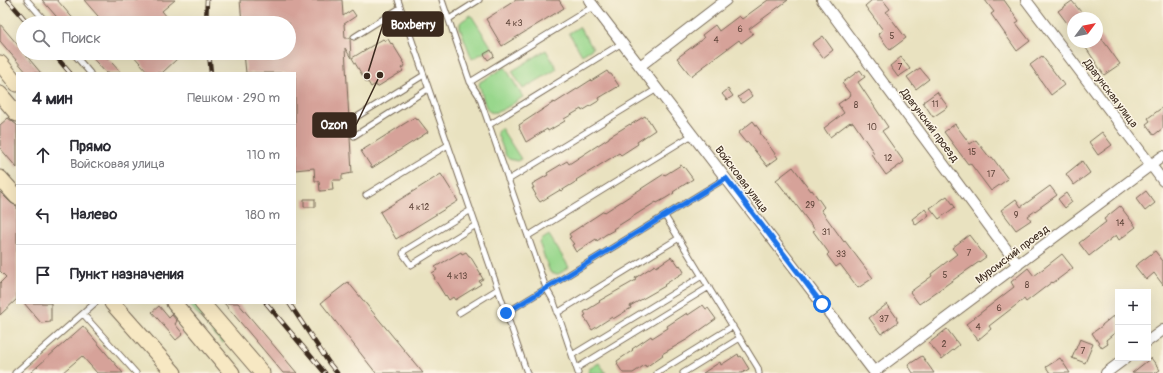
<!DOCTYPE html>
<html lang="ru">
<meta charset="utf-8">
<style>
:root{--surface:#fff;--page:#f2f2f3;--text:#2b2b33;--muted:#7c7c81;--line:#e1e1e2}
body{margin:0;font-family:Pangolin,sans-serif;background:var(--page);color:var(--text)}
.controls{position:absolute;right:12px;bottom:12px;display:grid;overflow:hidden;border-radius:0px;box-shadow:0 4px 16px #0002}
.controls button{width:36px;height:36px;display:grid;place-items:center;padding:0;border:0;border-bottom:1px solid var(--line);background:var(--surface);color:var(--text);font:20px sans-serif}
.compass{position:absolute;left:1067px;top:12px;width:36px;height:36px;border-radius:50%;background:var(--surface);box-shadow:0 4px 16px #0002;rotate:58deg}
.stop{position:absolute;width:12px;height:12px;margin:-9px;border:3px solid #1a73e8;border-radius:50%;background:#fff}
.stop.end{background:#1a73e8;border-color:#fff;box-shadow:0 1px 4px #0008}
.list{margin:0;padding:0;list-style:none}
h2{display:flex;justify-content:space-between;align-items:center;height:52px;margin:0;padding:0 16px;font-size:17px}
h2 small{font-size:13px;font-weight:400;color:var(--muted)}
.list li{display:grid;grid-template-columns:26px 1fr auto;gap:12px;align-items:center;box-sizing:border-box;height:60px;padding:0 16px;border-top:1px solid var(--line)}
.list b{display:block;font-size:15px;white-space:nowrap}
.list p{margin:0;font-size:13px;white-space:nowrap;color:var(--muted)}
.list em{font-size:13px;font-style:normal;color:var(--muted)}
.icon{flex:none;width:22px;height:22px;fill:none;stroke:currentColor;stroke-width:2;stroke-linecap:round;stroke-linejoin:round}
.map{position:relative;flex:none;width:1163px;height:373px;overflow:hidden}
.search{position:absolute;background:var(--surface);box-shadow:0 4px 16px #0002;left:16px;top:16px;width:280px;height:44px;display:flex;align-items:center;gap:10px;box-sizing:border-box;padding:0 14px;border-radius:22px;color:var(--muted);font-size:15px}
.panel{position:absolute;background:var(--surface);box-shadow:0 4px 16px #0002;left:16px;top:72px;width:280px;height:232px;border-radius:0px}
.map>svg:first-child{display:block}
.green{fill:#98d78c;stroke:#6a8055}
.building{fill:#d6a299}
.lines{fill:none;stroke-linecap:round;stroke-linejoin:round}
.service-casing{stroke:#786a57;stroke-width:7}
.minor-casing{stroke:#786a57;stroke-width:12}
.secondary-casing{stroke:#786a57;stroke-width:17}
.service{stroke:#fff;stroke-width:5}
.minor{stroke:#fff;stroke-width:10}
.secondary{stroke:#f7e8c3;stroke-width:15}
.rail-casing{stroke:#3b2a1e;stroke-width:4.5}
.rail{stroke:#fcf5e5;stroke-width:3;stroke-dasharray:9;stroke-linecap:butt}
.route{stroke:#1a73e8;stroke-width:5}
.labels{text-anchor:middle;stroke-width:3;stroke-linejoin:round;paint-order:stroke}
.number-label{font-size:9px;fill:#62483d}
.street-label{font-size:11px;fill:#3b2a1e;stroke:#fcf5e5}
.leader{fill:none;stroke:#3b2a1e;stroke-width:1.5}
.callout-dot{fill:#3b2a1e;stroke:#fcf5e5;stroke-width:1.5}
.callout{fill:#3b2a1e;stroke:#3b2a1e;stroke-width:1.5}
.callout-label{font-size:12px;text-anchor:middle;font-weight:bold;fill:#fff}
</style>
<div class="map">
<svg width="1163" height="373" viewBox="0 0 1163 373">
<rect width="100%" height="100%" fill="#fcf5e5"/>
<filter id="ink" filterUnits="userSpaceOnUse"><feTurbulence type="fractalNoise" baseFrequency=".025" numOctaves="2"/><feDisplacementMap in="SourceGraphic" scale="8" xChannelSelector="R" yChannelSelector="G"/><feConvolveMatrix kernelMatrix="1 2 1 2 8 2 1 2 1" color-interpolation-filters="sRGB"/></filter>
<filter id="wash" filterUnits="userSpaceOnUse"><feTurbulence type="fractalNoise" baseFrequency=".012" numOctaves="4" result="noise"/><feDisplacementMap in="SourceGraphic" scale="16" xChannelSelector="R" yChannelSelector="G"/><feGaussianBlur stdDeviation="0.9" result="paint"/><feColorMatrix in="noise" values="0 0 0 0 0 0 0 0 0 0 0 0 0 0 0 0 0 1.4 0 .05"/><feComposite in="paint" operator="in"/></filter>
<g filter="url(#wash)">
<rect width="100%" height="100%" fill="#e9e2c0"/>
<path class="green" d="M471 15 492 48 472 59 460 28V23L462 21Z
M579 27 593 48 582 55 569 33Z
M546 50 557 69 523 89 512 71Z
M505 67 523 97C516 101 493 120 487 109 483 102 482 92 479 84L480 82Z
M501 128 521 159 517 161 509 159 506 156 497 133 498 130Z
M549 235 569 267C563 271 557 278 550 272L540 245C540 239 545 238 549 235Z
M188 303H197L226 340 223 343 221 342Z
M599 363 606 373H588L589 369Z"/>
<g id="blocks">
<path class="building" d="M42 0H57L77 23H62Z
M84 0H175L162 11 172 23H104Z
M240 0H342L343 16 352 10 356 16 344 24 345 38H350L351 58 345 48 352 173 342 175V180H332L333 190 320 191 319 181H315L314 168 295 170V73H246L244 53H289V23H242Z
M516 0H559L564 8 502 46 486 19Z
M768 0H788L749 29 753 34 741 43 739 40 691 76 677 58 704 38 702 35 715 25 719 31 739 16 742 19Z
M872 0H883L890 9 886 12 906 38 890 50 878 34 883 30 865 6Z
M985 0H1004L1019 21 1016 23 1030 41 1017 51 991 14 994 12Z
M1072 1 1086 18H1073V31L1058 11Z
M0 24 23 51V53H24L41 73H27L0 41Z
M1097 32 1120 64 1104 75 1082 42H1097Z
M823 36 833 50 823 58 812 44Z
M383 39 385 41 388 39 391 44 392 43 403 61H402L405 66 401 68 403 71 377 87 376 84 371 87 368 82 367 83 352 58Z
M491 50 494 56 488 60 484 54Z
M88 53H103L121 73H106Z
M131 53H174L178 58 162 73H149Z
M1042 56 1064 85 1051 95 1030 65Z
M901 57 910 69 898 77 890 66Z
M920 68 929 79 916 89 907 77Z
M860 70 865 77 858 82 888 127 882 131 904 162 886 175 871 154 874 153 853 122 851 123 850 122 830 137 824 128 844 113 838 104 851 95 842 83Z
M607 71 609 74H611L619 86 599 98 600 100 582 111 581 109 564 119 565 121 548 131 547 129 526 142 519 128H520L519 125 554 102 555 103 591 80V81Z
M728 89 733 96 727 100 722 94Z
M748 90 752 96 743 103 738 97Z
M937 92 948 107 933 117 923 102Z
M1163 107V128L1154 135 1146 124 1150 121 1148 118Z
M645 116 647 119H648L655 130 637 142 638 144 621 155 619 153 576 180 577 181 561 191 560 190 540 202 535 195H536L532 188H534L532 184 548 175 547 173 567 161 569 164 609 138V137L630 124V125Z
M415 117 417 120 418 119 428 132 372 168 361 151Z
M8 118 17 125V168L0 148V125Z
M753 121 761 132 760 133 778 158 767 166 748 142 746 143 738 133Z
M955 124 970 144 976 140 990 158 992 157 1008 179 991 191 970 163 968 164 944 132Z
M1102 132 1112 145 1098 155 1089 142Z
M1082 161 1090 173 1074 185 1066 174Z
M681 165 683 168 684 167 693 179 673 192 674 193 666 198 657 203 656 202 613 229 614 230 605 235 597 241 596 239 576 252 572 245 574 244 569 238 571 237 569 234 604 211 605 212 664 174 665 175Z
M793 167 811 191 812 190 824 207 821 210 844 242 845 241 873 278 858 288 840 264 836 267 827 255 829 253 813 231 815 230 788 194H787L776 180Z
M441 174 458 201 396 239 380 212Z
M1050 186 1057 195 1028 216 1031 220 1016 230 1001 210 1016 199 1021 207Z
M1146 191 1155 203 1145 211 1136 199Z
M0 192 11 203 17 206V299L0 315V283L6 277 0 271Z
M1066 193 1072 202 1065 208 1058 199Z
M947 196 955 207 939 219 930 208Z
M304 199H315V207H304Z
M1120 206 1136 227 1119 240 1116 235 1089 256 1079 243 1106 222 1104 219Z
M925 209 929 215 916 225 912 219Z
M969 235 986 257 919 304 910 292 932 276 931 274 957 254 952 248Z
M1155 251 1163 261V285L1154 273 1146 280 1135 266Z
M461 252 462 254 466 252 469 256H470L481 274H480L483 279 479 281 481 284 455 300 453 297 449 300 446 295 445 296 434 278H435L432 273 437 270 435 267Z
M1062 254 1073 268 1053 283 1052 282 1026 302 1024 299 989 326 991 329 978 340 966 324 1014 287 1011 282 1028 268 1034 276Z
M671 257 673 260 674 259 679 266 680 265 684 272 664 285 665 286 630 306 631 308 613 319 612 317 592 330 584 316 586 315 584 312 600 302 599 301 636 280 635 278 655 265 656 267Z
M348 282 423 373H376L321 303Z
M24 303H51V322L41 323Z
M224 303H238L297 373H283Z
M887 304 897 318 896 319 898 322 881 334 869 318Z
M703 305 706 309 708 308 716 319 688 339 662 354 663 355 646 367 645 365 633 373H623L617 364 618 363 617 361 633 350 632 349 651 336 652 338 668 328 667 326 687 313 688 315Z
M159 306 169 318 172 315 177 321 175 324 183 334 176 340 152 312Z
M1113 316 1118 322V330L1106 340 1108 344 1102 348 1092 333 1102 326V325Z
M83 326 123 373H97L82 356 62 373H30Z
M947 329 959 345 942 359 929 343Z
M1080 339 1093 344 1085 363 1072 358Z
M738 354 739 357 741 356 749 369 742 373H703L720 362 721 365Z
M922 356 934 373H913L908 365Z
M1060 358 1070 373H1050L1046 367Z
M1151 358 1160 370 1155 373H1132Z"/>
</g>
</g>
<g filter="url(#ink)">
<use href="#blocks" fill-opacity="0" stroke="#786a57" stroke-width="1"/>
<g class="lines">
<g class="service-casing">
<path id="service" d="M27 0 47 23
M398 0 527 373
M442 0 470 82 479 96 546 288 554 302 578 373
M449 19 479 0
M354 37 400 8
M73 53 90 73
M470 82 594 6
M355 118 424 75
M489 125 622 43
M354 136 428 89
M508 180 657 89
M366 195 448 145
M471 210 404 251 403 254 411 265 476 225
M665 216 758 368 759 373
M528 236 692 135
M459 313 498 289
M506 313 726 178
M557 313 679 238
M83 314 136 373
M572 355 702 276
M577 368 709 287
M15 373 95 303
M657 373 733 326
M683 373 740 338"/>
</g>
<g class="minor-casing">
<path id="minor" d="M589 0 875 373
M822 0 1018 265
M1026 0 1163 181
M640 66 726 0
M1148 341 1163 330
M874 372 1163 156
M1106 373 1126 358"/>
</g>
<g class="secondary-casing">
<path id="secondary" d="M0 63 17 84
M0 94 17 114
M0 178 17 197
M112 303 174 373
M174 303 232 373
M202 303 262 373"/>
</g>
<use href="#service" class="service"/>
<use href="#minor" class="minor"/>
<use href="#secondary" class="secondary"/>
<g class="rail-casing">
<path id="rail" d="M8 0 28 23
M206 23 207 0
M53 53 70 73
M209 53 211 73
M266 303 325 373
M289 303 329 363 337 373"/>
</g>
<use href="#rail" class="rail"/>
</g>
</g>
<g class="lines" filter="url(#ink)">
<path class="route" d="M506 313 726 178 822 304"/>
</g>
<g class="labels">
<g class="number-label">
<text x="514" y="26">4 к3</text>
<text x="740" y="32">6</text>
<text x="892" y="39">5</text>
<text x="716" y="43">4</text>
<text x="900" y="70">7</text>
<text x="935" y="107">11</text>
<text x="856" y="108">8</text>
<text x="872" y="130">10</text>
<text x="972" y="155">15</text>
<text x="888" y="161">12</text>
<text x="991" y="177">17</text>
<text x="810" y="208">29</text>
<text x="419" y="210">4 к12</text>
<text x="1016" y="218">9</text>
<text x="1120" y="226">14</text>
<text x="826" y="235">31</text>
<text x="969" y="256">7</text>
<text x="841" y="257">33</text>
<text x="945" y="278">5</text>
<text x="457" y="279">4 к13</text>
<text x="1027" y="288">8</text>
<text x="999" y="311">6</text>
<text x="884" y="322">37</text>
<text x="978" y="330">4</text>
<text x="944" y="347">2</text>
<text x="1083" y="354">7</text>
</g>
<g class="street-label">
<text transform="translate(1111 93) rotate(53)" y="4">Драгунская улица</text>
<text transform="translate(930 125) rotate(53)" y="4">Драгунский проезд</text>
<text transform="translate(742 179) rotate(53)" y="4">Войсковая улица</text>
<text transform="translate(1012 254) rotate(-37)" y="4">Муромский проезд</text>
</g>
</g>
<path class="leader" d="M367 76L383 24M380 75L356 125"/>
<g class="callout-dot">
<circle cx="367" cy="76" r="4"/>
<circle cx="380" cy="75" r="4"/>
</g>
<g class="callout">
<rect x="383" y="12" width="60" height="24" rx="4"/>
<rect x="313" y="113" width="43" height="24" rx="4"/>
</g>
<g class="callout-label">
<text x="413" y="29">Boxberry</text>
<text x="334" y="129">Ozon</text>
</g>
</svg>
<div class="controls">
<button>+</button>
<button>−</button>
</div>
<svg class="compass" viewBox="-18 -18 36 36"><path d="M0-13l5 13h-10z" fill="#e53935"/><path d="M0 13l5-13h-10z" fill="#7c7c81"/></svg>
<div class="stop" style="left:822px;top:304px"></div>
<div class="stop end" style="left:506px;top:313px"></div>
<div class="search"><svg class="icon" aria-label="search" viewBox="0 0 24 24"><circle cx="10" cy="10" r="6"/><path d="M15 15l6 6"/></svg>Поиск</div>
<section class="panel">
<h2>4 мин<small>Пешком · 290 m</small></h2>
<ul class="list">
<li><svg class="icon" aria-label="ahead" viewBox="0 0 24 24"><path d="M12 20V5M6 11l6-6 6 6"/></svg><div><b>Прямо</b><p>Войсковая улица</p></div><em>110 m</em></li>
<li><svg class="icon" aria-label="left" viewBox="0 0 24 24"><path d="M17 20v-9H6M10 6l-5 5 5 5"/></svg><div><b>Налево</b></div><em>180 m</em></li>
<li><svg class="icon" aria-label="arrive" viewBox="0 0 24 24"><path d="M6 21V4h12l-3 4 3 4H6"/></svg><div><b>Пункт назначения</b></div></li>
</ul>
</section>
</div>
